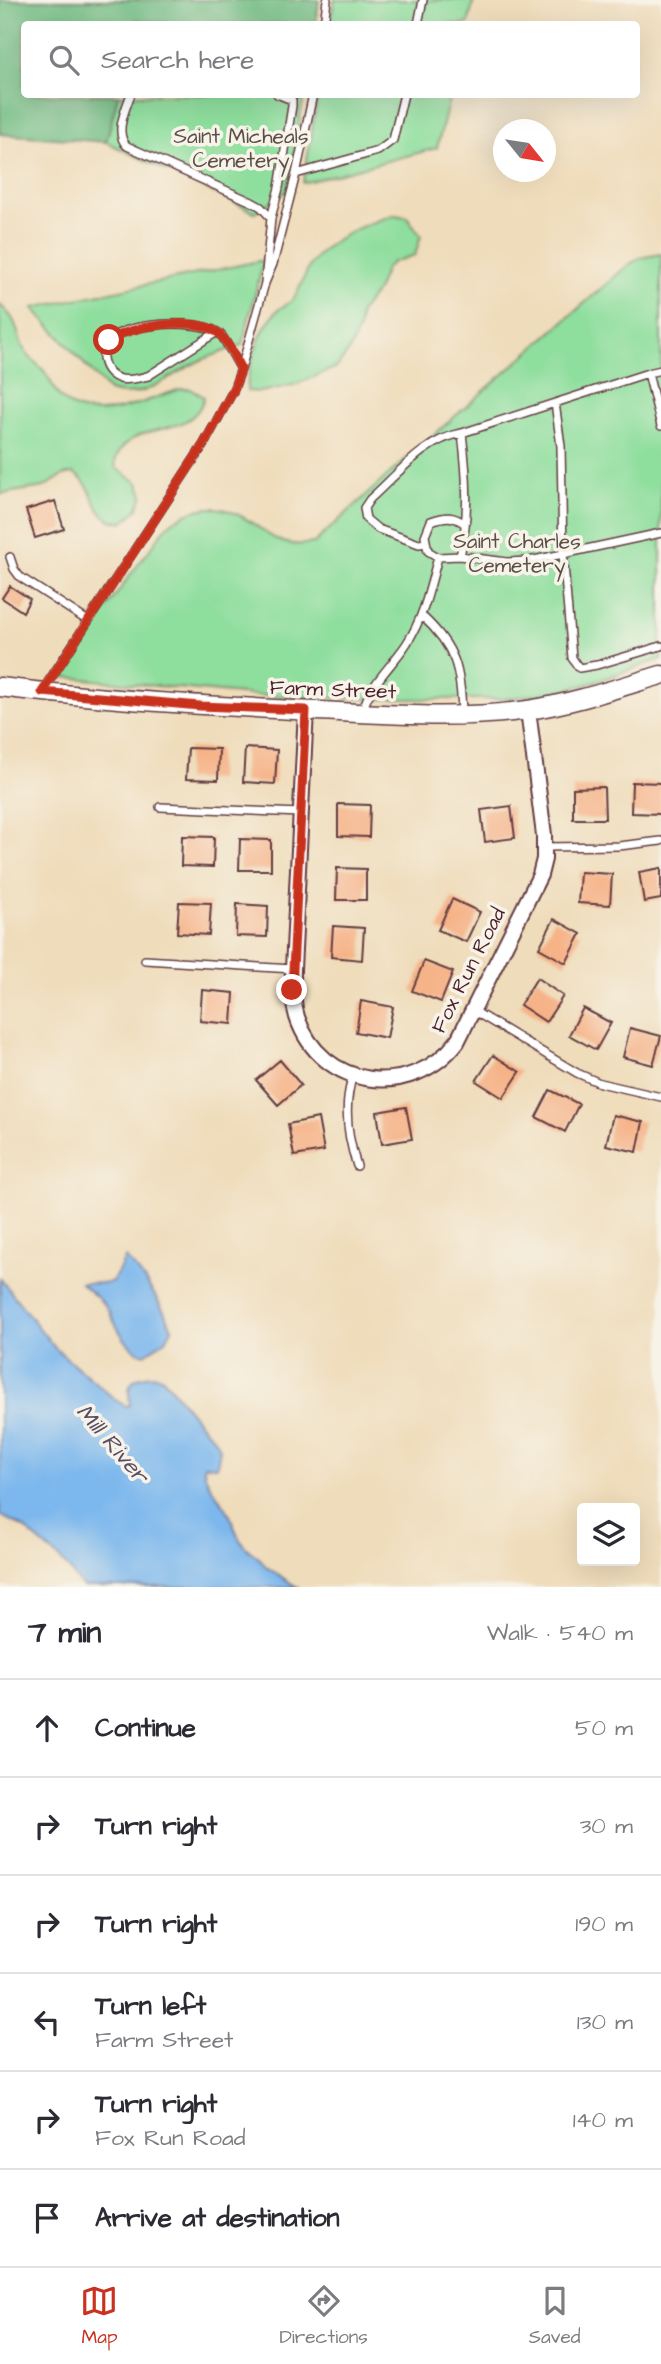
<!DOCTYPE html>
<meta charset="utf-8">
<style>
:root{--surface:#fff;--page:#f2f2f3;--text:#2b2b33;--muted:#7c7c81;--line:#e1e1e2;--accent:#c8321e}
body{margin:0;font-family:"Architects Daughter",sans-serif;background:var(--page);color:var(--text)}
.controls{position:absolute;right:21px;bottom:21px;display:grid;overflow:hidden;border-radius:7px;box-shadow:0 7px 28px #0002}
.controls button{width:63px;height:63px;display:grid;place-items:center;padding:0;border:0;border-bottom:2px solid var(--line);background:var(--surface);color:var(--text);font:35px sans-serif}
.compass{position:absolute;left:493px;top:119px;width:63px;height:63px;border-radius:50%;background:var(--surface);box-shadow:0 7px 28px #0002;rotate:120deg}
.stop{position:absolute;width:21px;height:21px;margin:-16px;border:5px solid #c8321e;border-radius:50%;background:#fff}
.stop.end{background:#c8321e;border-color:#fff;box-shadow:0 2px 7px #0008}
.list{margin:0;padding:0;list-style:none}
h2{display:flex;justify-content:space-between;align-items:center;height:91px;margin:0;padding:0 28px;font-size:30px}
h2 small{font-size:23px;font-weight:400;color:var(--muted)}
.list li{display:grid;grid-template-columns:46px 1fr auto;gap:21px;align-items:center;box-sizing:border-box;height:98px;padding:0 28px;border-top:2px solid var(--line)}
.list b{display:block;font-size:26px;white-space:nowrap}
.list p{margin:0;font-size:23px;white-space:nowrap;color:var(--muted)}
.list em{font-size:23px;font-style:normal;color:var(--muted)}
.icon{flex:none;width:38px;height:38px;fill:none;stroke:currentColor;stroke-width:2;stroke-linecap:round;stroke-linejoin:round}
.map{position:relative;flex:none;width:661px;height:1587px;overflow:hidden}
.search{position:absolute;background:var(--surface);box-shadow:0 7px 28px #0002;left:21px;right:21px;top:21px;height:77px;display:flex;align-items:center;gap:18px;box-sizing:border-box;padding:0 24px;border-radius:7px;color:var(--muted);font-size:26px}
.sheet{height:679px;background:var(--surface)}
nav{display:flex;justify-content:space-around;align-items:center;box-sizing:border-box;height:98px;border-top:2px solid var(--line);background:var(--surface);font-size:19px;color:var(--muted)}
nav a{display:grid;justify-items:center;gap:4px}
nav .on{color:var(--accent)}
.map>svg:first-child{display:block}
.green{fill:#8ede9d;stroke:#6c7e64;stroke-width:2}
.forest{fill:#72bd84;stroke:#5e6e58;stroke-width:2}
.water{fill:#7bb7ed;stroke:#626b8c;stroke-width:2}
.building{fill:#f6b388}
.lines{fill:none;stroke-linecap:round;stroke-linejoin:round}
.service-casing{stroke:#633b40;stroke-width:10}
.minor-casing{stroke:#633b40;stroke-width:18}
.tertiary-casing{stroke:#633b40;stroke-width:21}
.service{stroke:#fff;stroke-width:7}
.minor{stroke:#fff;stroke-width:14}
.tertiary{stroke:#fff;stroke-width:18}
.route{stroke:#c8321e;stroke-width:9}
.labels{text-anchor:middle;stroke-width:7;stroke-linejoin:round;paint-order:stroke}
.park-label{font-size:21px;fill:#5b4f48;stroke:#f7f3e8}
.street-label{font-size:21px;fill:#4a1f2b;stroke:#f7f3e8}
.water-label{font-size:23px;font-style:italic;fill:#594d65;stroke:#f7f3e8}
</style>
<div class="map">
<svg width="661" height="1587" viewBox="0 0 661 1587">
<rect width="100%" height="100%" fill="#f7f3e8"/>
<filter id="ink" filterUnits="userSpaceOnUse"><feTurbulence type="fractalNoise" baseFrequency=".0143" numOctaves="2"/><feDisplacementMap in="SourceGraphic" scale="14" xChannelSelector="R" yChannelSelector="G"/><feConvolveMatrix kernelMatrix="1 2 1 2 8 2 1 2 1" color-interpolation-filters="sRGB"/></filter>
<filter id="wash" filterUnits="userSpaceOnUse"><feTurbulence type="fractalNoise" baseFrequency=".00686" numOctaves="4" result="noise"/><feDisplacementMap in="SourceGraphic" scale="28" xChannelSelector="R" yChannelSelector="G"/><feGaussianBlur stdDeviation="1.57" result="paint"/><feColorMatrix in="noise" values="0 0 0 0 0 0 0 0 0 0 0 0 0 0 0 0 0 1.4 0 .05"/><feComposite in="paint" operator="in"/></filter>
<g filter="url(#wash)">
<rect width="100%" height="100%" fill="#efdcba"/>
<path class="green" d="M334 0H474L468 24H330Z
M118 95H304L287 191 255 212 106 142Z
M318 95H450L437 148 303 183Z
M394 215 407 217 421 236 415 255 393 262 386 268 378 289 360 313 359 328 349 351 337 367 297 384 261 392 247 391C248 365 259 330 277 311 282 306 290 304 294 298 301 287 304 275 311 264 329 238 365 224 394 215Z
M661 254V659L589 684 547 693 504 699H372L251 695 62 677C89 635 116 592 148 552 155 543 162 530 171 523 188 510 211 503 232 512 266 525 271 551 314 543L396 468 627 266 640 258Z
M264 260 242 345C226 351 210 356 195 363 167 377 141 403 109 391L33 308Z
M0 305C21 323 14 331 25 351 30 359 38 364 44 371 51 380 54 391 62 399 94 429 147 399 181 389H191L204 397C197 426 169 426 146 433 132 437 112 451 116 468L138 483 143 495 137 510 123 522C88 521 100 487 73 473L64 475 44 487 0 494Z"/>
<path class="forest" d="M0 0H319L316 24H175L136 20 135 24H24V94L118 95 106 142 0 134Z"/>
<path class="water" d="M125 1258C143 1273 163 1307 172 1329L166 1340 145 1354C126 1352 115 1321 106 1307 99 1297 88 1291 81 1283 114 1282 109 1291 125 1258Z
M0 1278 55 1348 117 1401 126 1406 130 1405C130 1400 129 1396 129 1392 129 1376 152 1372 163 1378L205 1430 217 1441 220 1449 217 1466 204 1465C203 1482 218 1495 226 1508 233 1519 235 1533 242 1543 248 1553 261 1555 265 1566L297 1587H83L63 1562 24 1528 0 1515Z"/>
<g id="blocks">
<path class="building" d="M55 501 64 529 35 538 26 510Z
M10 586 30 599 23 612 2 598Z
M188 748 219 749 218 780 186 779Z
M245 748 277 750 275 784 243 782Z
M632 782 661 783V814L631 813Z
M604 787 605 819H573V788Z
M338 804 370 805 369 837 338 836Z
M511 806 515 838 485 842 481 810Z
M182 836 214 837 213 867 181 866Z
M240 839 271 840V870H239Z
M337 868 366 869V900H336Z
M661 868V899L644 902 639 872Z
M580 872 612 874 610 905 578 903Z
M452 899 480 912 466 942 438 930Z
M179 902 211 903 209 935 177 933Z
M237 904 268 906 267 937 236 936Z
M554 919 581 934 566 963 539 948Z
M333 926 364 928 362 960 331 957Z
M424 961 453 972 441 1002 412 991Z
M537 978 563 996 546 1022 520 1005Z
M202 990 234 993 232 1024 200 1021Z
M361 1001 393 1007 387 1038 356 1032Z
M583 1008 611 1023 596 1050 569 1035Z
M630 1028 661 1036 653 1065 623 1057Z
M493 1055 520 1072 503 1098 476 1081Z
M280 1060 301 1085 278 1105 256 1080Z
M550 1090 579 1104 565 1132 536 1117Z
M406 1107 412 1139 382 1144 377 1112Z
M613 1115 643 1122 637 1152 606 1145Z
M318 1118 324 1151 294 1156 288 1124Z"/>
</g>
</g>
<g filter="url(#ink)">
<use href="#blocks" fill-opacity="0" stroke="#633b40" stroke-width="2"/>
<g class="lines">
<g class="service-casing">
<path id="service" d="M324 24 327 0
M418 24 423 0
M131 94C125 110 114 134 127 146L252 202 261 207 271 218
M277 94 292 100V106L279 188 271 218 265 283 273 264 296 174 313 94
M296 174 378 151 393 140 404 94
M241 369 265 283
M661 370 648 373 661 426
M555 403 648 373
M465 524C453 515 445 516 431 521L425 536 428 551 438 557 460 556 507 562 529 561 563 554 572 658 579 668 597 665 661 646
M426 543 419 544 378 529 366 519 364 508 370 499C397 475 425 439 462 433
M460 556C470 515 467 474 462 433L555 403 561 446 563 554 661 533
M10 557 14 569 20 577 88 621
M422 616C456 647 461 670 462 715
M43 690 204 444 233 391 241 369 222 336 217 332 148 376C139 378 129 381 120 379 103 374 97 352 110 339 129 322 196 319 217 332
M363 711C368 686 393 665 407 643 424 617 430 587 438 557
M160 807 301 813
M544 847 619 846 661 841
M145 960 293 969
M474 1011 577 1073 600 1083 661 1097
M353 1075C343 1105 347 1136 357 1166"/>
</g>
<g class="minor-casing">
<path id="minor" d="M306 710 293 969C293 985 292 1001 297 1017 321 1090 412 1100 457 1042L540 875 544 859V835L528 710"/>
</g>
<g class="tertiary-casing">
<path id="tertiary" d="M0 687C105 700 211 706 317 711 386 714 459 720 528 710 574 703 617 688 661 675"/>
</g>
<use href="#service" class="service"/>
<use href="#minor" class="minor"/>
<use href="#tertiary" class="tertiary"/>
</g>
</g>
<g class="lines" filter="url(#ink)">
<path class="route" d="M109 340C131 326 194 316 217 332 228 340 234 357 241 369L233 391 204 444 42 692 200 706 306 710 292 990"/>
</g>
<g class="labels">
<g class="park-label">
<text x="241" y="143">Saint Micheals<tspan x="241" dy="24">Cemetery</tspan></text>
<text x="517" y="548">Saint Charles<tspan x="517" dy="24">Cemetery</tspan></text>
</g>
<g class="street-label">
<text transform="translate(333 689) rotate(2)" y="7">Farm Street</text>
<text transform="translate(468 970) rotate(-63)" y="7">Fox Run Road</text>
</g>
<g class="water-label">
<text transform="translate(113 1443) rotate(49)" y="8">Mill River</text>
</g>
</g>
</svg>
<div class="controls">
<button><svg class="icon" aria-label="layers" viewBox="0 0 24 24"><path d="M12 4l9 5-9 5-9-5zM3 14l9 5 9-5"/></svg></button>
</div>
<svg class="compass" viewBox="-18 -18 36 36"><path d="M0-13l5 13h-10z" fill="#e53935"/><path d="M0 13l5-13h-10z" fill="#7c7c81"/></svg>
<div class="stop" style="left:109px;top:340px"></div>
<div class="stop end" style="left:292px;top:990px"></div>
<div class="search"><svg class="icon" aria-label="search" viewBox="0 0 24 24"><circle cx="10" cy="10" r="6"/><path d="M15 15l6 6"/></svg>Search here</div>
</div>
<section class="sheet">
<h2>7 min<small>Walk · 540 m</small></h2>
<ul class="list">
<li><svg class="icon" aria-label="ahead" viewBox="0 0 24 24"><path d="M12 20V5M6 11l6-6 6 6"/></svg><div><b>Continue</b></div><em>50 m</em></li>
<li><svg class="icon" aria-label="right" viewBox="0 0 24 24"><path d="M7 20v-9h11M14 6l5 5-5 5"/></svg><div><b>Turn right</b></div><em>30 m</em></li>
<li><svg class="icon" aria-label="right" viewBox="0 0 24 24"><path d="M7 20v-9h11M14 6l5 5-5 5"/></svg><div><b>Turn right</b></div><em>190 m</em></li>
<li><svg class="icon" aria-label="left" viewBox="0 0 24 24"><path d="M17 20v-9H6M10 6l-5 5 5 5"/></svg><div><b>Turn left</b><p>Farm Street</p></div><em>130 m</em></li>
<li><svg class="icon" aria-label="right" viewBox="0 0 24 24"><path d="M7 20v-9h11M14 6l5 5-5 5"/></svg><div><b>Turn right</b><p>Fox Run Road</p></div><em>140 m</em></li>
<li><svg class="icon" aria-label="arrive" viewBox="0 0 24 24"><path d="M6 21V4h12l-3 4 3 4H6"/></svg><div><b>Arrive at destination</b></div></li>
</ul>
</section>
<nav>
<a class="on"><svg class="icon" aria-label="map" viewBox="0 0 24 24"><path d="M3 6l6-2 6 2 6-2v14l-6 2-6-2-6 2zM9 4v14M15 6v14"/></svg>Map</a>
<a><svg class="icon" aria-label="directions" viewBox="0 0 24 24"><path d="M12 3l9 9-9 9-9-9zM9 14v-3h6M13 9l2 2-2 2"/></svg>Directions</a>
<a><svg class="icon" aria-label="saved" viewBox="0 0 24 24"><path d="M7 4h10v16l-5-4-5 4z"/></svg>Saved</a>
</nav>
